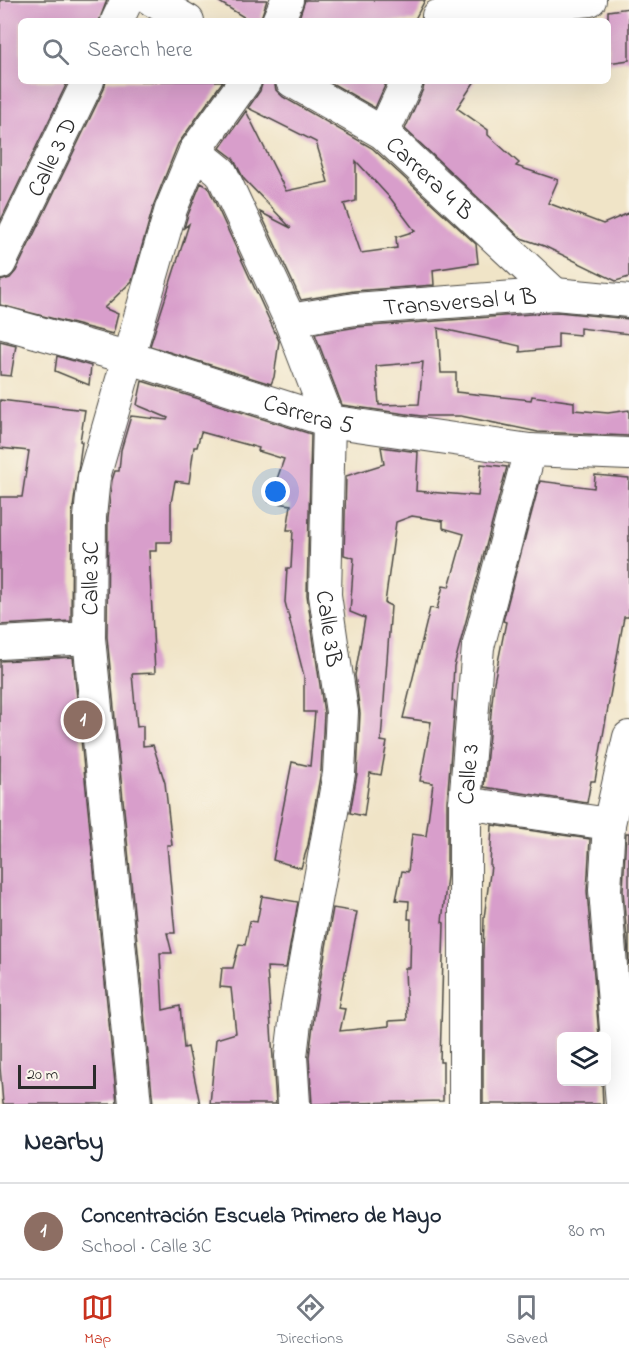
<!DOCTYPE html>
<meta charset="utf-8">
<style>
:root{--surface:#fff;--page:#f2f2f3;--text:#1f2937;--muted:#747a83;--line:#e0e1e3;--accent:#c8321e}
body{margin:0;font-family:"Indie Flower",sans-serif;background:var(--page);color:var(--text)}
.controls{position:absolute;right:18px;bottom:18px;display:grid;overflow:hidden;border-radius:9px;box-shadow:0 6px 24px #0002}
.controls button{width:54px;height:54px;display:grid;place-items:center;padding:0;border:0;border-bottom:2px solid var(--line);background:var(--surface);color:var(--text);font:30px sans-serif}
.scale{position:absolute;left:18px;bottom:15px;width:78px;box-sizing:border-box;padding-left:6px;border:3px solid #2b2b2b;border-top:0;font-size:16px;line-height:21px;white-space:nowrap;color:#2b2b2b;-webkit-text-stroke:4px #fbf7ec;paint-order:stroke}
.you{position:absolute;left:276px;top:492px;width:21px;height:21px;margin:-15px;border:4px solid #fff;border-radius:50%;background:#1a73e8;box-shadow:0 0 0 9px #1a73e833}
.badge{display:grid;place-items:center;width:39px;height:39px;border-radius:50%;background:var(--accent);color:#fff;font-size:20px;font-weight:700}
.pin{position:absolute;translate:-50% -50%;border:3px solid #fff;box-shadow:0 2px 6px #0006}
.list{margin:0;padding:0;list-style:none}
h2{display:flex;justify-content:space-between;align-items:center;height:78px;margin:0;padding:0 24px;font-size:26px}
h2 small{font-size:20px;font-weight:400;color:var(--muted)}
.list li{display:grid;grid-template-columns:39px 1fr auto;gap:18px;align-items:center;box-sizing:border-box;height:96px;padding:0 24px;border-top:2px solid var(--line)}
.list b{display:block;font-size:22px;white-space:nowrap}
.list p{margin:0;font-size:20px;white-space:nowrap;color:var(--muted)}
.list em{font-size:20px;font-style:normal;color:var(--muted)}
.icon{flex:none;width:33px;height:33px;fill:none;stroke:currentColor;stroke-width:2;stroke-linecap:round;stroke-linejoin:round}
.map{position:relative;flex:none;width:629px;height:1104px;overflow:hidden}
.search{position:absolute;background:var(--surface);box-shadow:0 6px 24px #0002;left:18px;right:18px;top:18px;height:66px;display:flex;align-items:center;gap:15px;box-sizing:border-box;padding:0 21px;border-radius:9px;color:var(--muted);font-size:22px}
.sheet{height:174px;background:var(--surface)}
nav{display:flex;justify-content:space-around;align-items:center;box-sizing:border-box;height:84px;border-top:2px solid var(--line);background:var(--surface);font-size:16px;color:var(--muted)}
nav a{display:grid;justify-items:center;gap:3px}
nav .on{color:var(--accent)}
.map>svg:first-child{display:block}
.building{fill:#d89ecb;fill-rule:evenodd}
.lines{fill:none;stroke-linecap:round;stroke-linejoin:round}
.street-casing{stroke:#494742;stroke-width:34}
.street{stroke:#fff;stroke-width:32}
.labels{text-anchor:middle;stroke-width:4.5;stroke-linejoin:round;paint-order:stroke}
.street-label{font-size:24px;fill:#2b2b2b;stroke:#fbf7ec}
</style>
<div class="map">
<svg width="629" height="1104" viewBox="0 0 629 1104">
<rect width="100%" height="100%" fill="#fbf7ec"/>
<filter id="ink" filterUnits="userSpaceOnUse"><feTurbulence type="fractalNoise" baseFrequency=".0167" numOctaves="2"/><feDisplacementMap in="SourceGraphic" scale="12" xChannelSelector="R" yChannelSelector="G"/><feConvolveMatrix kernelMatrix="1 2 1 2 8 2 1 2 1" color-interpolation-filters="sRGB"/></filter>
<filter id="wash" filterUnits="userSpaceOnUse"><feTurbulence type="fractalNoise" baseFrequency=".008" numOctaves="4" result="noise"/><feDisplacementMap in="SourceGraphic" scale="24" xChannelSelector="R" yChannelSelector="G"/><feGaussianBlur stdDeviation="1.35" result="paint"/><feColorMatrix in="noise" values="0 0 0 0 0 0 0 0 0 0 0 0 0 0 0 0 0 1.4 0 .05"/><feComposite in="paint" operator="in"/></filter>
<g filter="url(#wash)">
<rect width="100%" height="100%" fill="#f0e4c7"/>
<g id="blocks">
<path class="building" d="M0 0H107L99 21H21V81H68L0 222Z
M216 0H267L260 21H250Z
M305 0H425L414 21H298Z
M629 8V60L608 63V11Z
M106 81H223L178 144 154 204 132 281 104 308 118 314 113 334 0 305V281L10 278 16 271 104 89Z
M263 81H274L276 90 283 97 372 148 476 244 478 263 433 270 434 285 354 291 301 300 260 212 291 228 244 179 233 158 220 148 246 111 286 191 328 182 316 142 248 108 260 91ZM356 161 391 199 415 231 396 237 397 248 361 253 344 204 356 201Z
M328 81H387L375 108Z
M425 81H475L457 108 488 130V135L519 163 516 166 558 180 548 203 603 224 629 213V277L616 281 544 246 521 238 405 129 423 89Z
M201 183 208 187 279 341 274 377 271 384 150 346 189 224 184 228 188 215Z
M558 312 629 319V334L580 328V335L558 333V348L520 352V346L438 328 441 373H456V392L531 400 532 396 574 402V410L608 413 629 410V436L538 432 461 416H421L342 405 315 334 357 327ZM423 362 419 404 379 405 376 366Z
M0 341 16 345 11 376 0 375Z
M57 356 91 366 89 385 55 371Z
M142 381 311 434 307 595 324 713 321 771 308 845 301 868 273 860 292 762 310 766 315 712H304V676L285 602 287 568H291L293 530H287L291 505 269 502 284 459 258 451 259 448 201 432 197 447H194L189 483 175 481 171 503V542H156V551H149L155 673 132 674 137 727 143 726V746L153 745 165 783 172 845H167L175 933H167L172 953H160L163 1010 180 1006 184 1048 188 1047 200 1104H153L107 637 108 518 112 480 115 471H119L121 450 131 416 167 420 168 418 137 405Z
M0 400 85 410 80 441 82 442 72 515 71 621 0 625V497H22L29 451 0 448Z
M381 447 418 452 416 491 478 496 481 464 507 467 454 666 452 701 455 702 447 802V876L442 922 444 923 440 1062H443V1101L312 1104 309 1057 315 1009 333 908 357 912 338 1008 345 1009 340 1031 389 1026V1021L407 1020 405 968H410L411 919H408L409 901 396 900 402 871 408 872 412 834 426 836 433 783 420 781 431 722 403 718 430 608 437 609 443 586 449 587 464 534 443 528V521L412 516 396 522 385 603 391 606 381 741 387 742 381 775 370 773 364 816 350 813 357 774 360 713 355 675 365 618 350 612 354 558 344 555 346 476 384 464Z
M595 475 629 478V617H624L595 781H591L587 803 484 787 494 682 506 622 503 621 540 481 594 488Z
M73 657 117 1104H3L0 1067V661Z
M492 825 590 839 587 891 599 1036H561V1082H602L603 1104H483V952L484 918 491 866H490Z
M626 833H629V965L623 890Z
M262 896 298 902 286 968 267 967 276 1104H210L216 1039 236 1033 231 988 220 987 222 968H233L239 944 245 945 250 921 257 922Z"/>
</g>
</g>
<g filter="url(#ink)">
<use href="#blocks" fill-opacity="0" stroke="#494742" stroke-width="1.5"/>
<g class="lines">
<g class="street-casing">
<g id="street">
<path d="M152 0 188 21"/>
<path d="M438 16 590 0"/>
<path d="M117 21 127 0"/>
<path d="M278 21 287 0"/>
<path id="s1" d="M292 81 383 133 555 294"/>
<path d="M383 133 407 81"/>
<path id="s2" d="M195 151 221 172 290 320 329 421 325 595 342 712 339 773 297 1006 291 1056 294 1104"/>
<path id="s3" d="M0 263 88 81"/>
<path id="s4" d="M290 320 355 309 555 294 629 301"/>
<path id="s5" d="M0 322 130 358 329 421 530 450 629 454"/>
<path d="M0 643 89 638"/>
<path d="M465 803 609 824"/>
<path id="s6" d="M135 1104 89 638 90 517 94 477 171 209 195 151 245 81"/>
<path id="s7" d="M465 1104V803L478 647 530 450"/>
<path d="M622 1104 605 890 609 824 629 737"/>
</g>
</g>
<use href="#street" class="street"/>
</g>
</g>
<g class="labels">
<g class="street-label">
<text dy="8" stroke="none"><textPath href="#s3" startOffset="118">Calle 3 D</textPath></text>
<text dy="8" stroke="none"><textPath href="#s1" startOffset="170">Carrera 4 B</textPath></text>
<text dy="8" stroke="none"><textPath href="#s4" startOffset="171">Transversal 4 B</textPath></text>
<text dy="8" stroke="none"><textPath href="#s5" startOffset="322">Carrera 5</textPath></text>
<text dy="8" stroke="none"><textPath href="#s6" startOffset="528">Calle 3C</textPath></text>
<text dy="8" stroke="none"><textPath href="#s2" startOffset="513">Calle 3B</textPath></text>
<text dy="8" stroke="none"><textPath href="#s7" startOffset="330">Calle 3</textPath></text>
</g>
</g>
</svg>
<div class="controls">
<button><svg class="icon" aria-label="layers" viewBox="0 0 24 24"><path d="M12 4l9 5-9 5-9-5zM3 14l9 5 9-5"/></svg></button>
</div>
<div class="scale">20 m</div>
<div class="you"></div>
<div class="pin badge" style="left:83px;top:720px;background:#8d6e63">1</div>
<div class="search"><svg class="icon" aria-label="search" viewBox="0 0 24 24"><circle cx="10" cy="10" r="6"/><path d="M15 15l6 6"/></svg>Search here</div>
</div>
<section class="sheet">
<h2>Nearby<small></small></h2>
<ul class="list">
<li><span class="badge" style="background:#8d6e63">1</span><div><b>Concentración Escuela Primero de Mayo</b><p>School · Calle 3C</p></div><em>80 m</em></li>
</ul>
</section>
<nav>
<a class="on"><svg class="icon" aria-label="map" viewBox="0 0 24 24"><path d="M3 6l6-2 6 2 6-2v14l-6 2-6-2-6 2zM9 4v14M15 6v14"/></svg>Map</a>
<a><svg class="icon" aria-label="directions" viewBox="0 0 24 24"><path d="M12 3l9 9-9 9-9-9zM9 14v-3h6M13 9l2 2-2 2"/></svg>Directions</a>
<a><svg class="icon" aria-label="saved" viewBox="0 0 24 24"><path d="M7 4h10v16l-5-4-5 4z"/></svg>Saved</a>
</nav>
